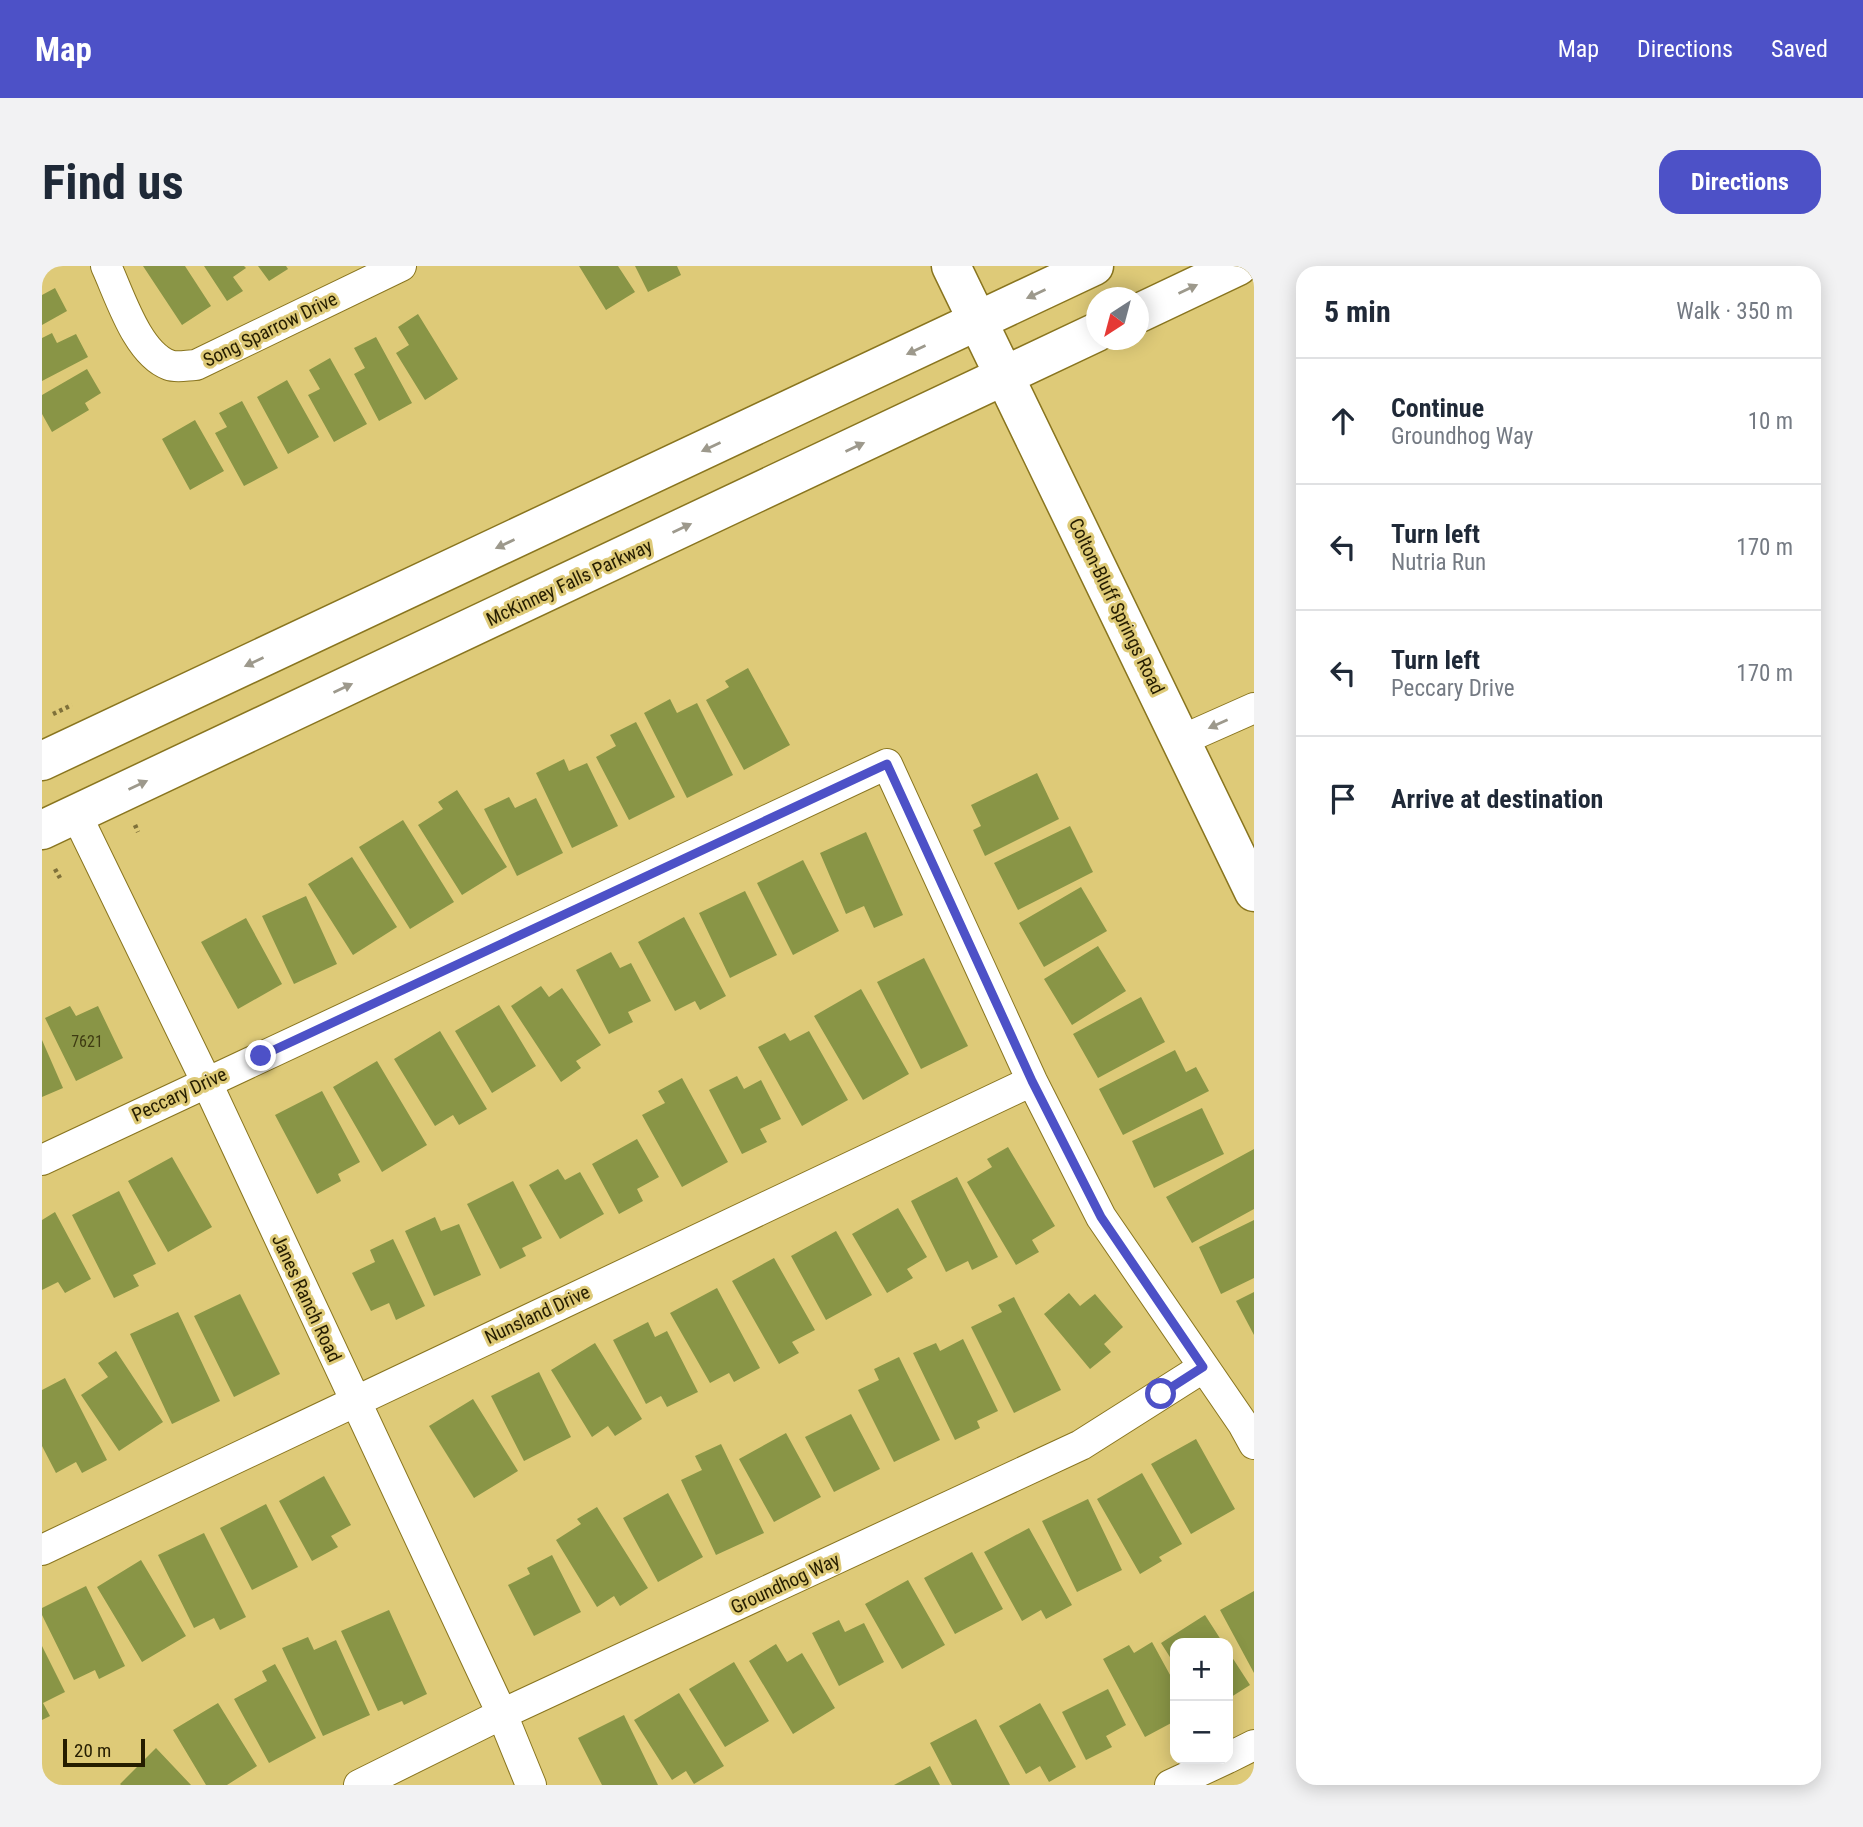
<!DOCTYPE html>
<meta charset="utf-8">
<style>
:root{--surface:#fff;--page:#f2f2f3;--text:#1f2937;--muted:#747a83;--line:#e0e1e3;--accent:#4d51c7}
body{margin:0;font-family:"Roboto Condensed",sans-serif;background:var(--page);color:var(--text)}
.controls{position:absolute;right:21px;bottom:21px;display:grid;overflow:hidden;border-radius:14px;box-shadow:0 4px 18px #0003}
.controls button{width:63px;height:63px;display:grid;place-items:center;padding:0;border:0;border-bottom:2px solid var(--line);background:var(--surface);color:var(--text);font:35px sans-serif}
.compass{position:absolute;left:1044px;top:21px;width:63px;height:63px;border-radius:50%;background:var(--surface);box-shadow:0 4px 18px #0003;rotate:216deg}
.scale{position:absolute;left:21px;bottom:18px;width:82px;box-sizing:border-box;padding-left:7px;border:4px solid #251d00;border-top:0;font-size:19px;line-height:24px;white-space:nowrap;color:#251d00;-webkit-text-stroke:5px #deca78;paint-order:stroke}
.stop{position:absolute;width:21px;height:21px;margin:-16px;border:5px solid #4d51c7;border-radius:50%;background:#fff}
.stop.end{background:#4d51c7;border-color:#fff;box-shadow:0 2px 7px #0008}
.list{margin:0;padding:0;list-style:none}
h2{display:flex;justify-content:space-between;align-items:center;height:91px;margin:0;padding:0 28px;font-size:30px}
h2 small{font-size:23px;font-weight:400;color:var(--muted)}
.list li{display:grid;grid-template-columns:46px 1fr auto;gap:21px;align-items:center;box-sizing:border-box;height:126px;padding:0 28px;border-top:2px solid var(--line)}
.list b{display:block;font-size:26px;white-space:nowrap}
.list p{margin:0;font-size:23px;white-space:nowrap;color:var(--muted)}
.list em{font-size:23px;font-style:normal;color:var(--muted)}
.icon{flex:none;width:38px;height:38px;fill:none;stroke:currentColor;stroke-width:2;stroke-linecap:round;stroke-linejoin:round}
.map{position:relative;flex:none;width:1212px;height:1519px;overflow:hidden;border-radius:21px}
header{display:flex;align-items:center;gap:42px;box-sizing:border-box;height:98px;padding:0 35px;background:var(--accent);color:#fff}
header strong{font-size:33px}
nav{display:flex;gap:38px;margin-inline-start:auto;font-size:24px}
.intro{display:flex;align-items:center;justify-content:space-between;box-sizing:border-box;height:168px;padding:0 42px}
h1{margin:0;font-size:49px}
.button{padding:18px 32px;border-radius:21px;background:var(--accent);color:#fff;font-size:24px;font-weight:700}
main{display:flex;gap:42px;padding:0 42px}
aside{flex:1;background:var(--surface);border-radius:21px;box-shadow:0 4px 18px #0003}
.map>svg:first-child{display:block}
.building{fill:#899546}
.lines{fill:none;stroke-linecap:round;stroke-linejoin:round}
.street-casing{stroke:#89751f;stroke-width:32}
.secondary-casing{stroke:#89751f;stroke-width:41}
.path{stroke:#7f713a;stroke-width:4.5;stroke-dasharray:3.5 3.5;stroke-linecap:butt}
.street{stroke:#fff;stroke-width:30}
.secondary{stroke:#fff;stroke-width:38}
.oneway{fill:#9d998c}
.route{stroke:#4d51c7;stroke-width:9}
.labels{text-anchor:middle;stroke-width:6;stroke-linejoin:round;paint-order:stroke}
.number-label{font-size:16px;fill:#3e3b12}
.street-label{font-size:19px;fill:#251d00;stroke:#deca78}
</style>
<header>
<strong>Map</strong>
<nav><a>Map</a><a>Directions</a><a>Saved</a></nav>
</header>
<div class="intro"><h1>Find us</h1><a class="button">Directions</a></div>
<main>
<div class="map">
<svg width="1212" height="1519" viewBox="0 0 1212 1519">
<rect width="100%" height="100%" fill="#deca78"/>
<path class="building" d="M101 0H143L169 40 140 59Z
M162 0H202L204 2 191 11 201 25 185 35Z
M216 0H244L246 3 227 15Z
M537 0H576L593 26 564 44Z
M593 0H635L639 9 606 26Z
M13 22 25 45 0 59V29Z
M376 48 416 113 383 134 354 87 367 79 356 61Z
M10 67 15 77 34 68 46 91 0 115V72Z
M334 71 370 137 337 155 312 108 323 102 312 82Z
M288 92 325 158 292 176 266 129 278 123 267 104Z
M45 103 59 127 43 137 47 144 10 166 0 148V129Z
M245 114 277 171 246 188 215 131Z
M200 135 236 202 202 220 173 167 185 161 177 147Z
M153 154 182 205 148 224 120 173Z
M706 402 748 479 702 504 664 434 687 421 683 415Z
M628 433 635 447 655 437 691 509 645 532 602 447Z
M594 456 633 531 587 554 554 491 574 480 568 469Z
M522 493 527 505 545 497 576 560 530 582 494 507Z
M995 507 1017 553 943 590 931 564 939 560 929 539Z
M415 524 465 601 420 629 376 559 401 543 396 536Z
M467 531 473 542 494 532 521 587 475 610 442 543Z
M361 554 412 636 368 663 317 581Z
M1028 560 1051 606 976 644 952 597Z
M824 566 861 649 832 662 822 640 804 648 778 587Z
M310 591 355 661 311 689 266 618Z
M761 594 797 665 751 689 715 617Z
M1039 621 1065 665 1002 701 977 657Z
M703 625 735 689 688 712 657 647Z
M264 630 295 698 252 718 220 650Z
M642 651 684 730 658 744 653 735 633 745 596 676Z
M204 652 240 718 196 743 159 676Z
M1056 680 1084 725 1030 759 1002 713Z
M569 686 578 702 589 697 609 735 586 746 591 756 567 768 534 704Z
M882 692 926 780 879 803 835 716Z
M499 720 507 731 520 722 559 779 534 795 539 802 519 816 469 740Z
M819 723 867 808 821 834 772 750Z
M1099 731 1123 776 1056 812 1031 768Z
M457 739 494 800 450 827 413 765Z
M28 740 34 750 56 740 81 792 34 815 3 752Z
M398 765 445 843 417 859 411 849 393 860 352 793Z
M767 765 806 834 760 860 716 781 743 767 748 775Z
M0 774 21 822 0 831Z
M1133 784 1144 806 1154 801 1167 825 1081 869 1057 823Z
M335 795 385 879 340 906 291 821Z
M695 810 702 823 719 814 739 853 718 863 725 876 700 888 667 824Z
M640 812 686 896 640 921 600 849 623 837 616 825Z
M280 825 318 896 296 908 299 915 275 928 233 849Z
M1160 842 1182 888 1112 922 1090 875Z
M595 873 617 911 595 923 601 935 577 948 550 898Z
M966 881 1013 960 990 974 997 986 974 999 925 916 950 901 945 893Z
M1212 883V943L1150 977 1124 931Z
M130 891 170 961 126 986 86 915Z
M516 903 523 914 538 906 562 948 518 973 487 919Z
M915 911 956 991 930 1004 926 995 904 1006 869 935Z
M471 915 500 972 480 982 484 990 458 1003 425 938Z
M77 925 114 998 91 1009 97 1020 72 1032 30 949Z
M856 942 885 991 865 1003 871 1012 845 1027 810 968Z
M13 946 49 1013 23 1027 16 1016 0 1024V954Z
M393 951 399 965 417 958 439 1009 392 1030 363 965Z
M1212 954V1012L1179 1028 1157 981Z
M794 965 830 1029 784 1054 749 990Z
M351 973 383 1040 354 1054 347 1037 329 1045 310 1007 333 996 328 984Z
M732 992 773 1064 750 1076 757 1087 737 1098 690 1015Z
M675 1022 718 1102 692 1116 687 1107 668 1117 628 1047Z
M1212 1026V1069L1194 1035Z
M1027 1027 1038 1040 1053 1028 1081 1061 1062 1078 1069 1086 1048 1103 1002 1048Z
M198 1028 238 1108 192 1131 152 1050Z
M972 1031 1019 1124 972 1147 929 1061 960 1046 956 1039Z
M136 1046 178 1135 130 1158 88 1068Z
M606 1056 613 1071 625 1065 656 1126 625 1141 619 1130 604 1138 571 1074Z
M921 1073 956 1145 935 1155 938 1162 913 1174 871 1087 894 1077 898 1085Z
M553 1077 600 1153 573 1170 566 1160 550 1171 509 1104Z
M74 1085 121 1156 77 1185 39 1129 66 1111 56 1097Z
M857 1091 898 1174 852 1196 816 1124 837 1114 832 1103Z
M497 1106 529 1171 482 1195 449 1130Z
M23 1112 65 1194 40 1207 34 1196 14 1207 0 1180V1124Z
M431 1133 476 1205 432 1232 387 1160Z
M809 1148 838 1203 792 1226 763 1171Z
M744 1167 779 1231 732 1256 697 1193Z
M1154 1173 1193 1243 1149 1268 1109 1198Z
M679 1178 722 1267 674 1289 639 1214 660 1204 653 1190Z
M1100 1207 1140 1278 1117 1291 1120 1295 1098 1308 1055 1233Z
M282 1210 309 1259 289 1270 296 1281 270 1295 237 1235Z
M626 1227 661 1291 616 1316 581 1252Z
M1046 1233 1080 1304 1035 1326 1000 1255Z
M224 1238 256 1301 210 1324 178 1262Z
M555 1241 606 1322 578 1340 572 1330 555 1341 514 1274 539 1258 535 1253Z
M987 1262 1030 1339 1004 1353 999 1344 980 1355 942 1286Z
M162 1267 204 1351 178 1364 172 1352 152 1362 116 1289Z
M930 1286 961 1343 913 1368 882 1312Z
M510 1289 539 1346 492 1370 466 1319 488 1308 485 1302Z
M99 1294 144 1370 100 1396 55 1321Z
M866 1314 903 1379 860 1403 823 1338Z
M44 1320 83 1400 57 1413 53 1404 32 1414 0 1349V1342Z
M1212 1325V1407L1178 1344Z
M347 1344 385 1428 362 1439 360 1435 336 1445 299 1365Z
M1163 1349 1181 1377H1133V1399L1119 1377Z
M797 1354 803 1366 822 1357 842 1396 797 1420 770 1367Z
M266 1371 272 1384 294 1374 328 1449 281 1470 240 1382Z
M1110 1376 1133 1418V1455L1103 1471 1061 1393 1087 1379 1092 1387Z
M734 1378 745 1396 760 1387 793 1442 751 1468 707 1395Z
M0 1380 23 1426 1 1437 8 1450 0 1454Z
M1186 1385 1208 1419 1186 1433Z
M692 1396 727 1455 683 1481 647 1423Z
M233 1398 274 1472 227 1497 192 1433 225 1415 220 1405Z
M1066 1423 1084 1459 1064 1470 1070 1481 1044 1494 1020 1446Z
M637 1427 682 1500 652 1518 644 1505 630 1514 592 1454Z
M176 1437 215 1500 185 1519H164L131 1464Z
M998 1437 1034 1501 1007 1516 998 1500 984 1508 957 1460Z
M582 1449 616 1519H560L536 1472Z
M934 1453 968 1519H910L888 1477Z
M114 1482 149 1519H79L78 1518Z
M888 1500 898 1519H852Z"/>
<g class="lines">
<g class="street-casing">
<path id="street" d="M64 0C78 30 95 87 127 99 135 102 146 99 154 99L359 0
M1140 474 1212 442
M34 548 164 815 460 1448 489 1519
M0 894 845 498 990 815 1059 951 1201 1158 1212 1178
M0 1284 990 815
M1186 1492 1212 1479
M317 1519 460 1448 1039 1179 1162 1101
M1128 1519 1184 1493"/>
</g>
<g class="secondary-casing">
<path id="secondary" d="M909 0 1212 626
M1097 47 1196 0
M0 495 1052 0
M0 564 1055 66"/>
</g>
<path class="path" d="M11 448 30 439
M93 559 96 566
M13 603 18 612"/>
<use href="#street" class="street"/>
<use href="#secondary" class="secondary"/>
</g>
<defs><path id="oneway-solid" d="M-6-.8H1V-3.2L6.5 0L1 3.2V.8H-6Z" transform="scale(1.75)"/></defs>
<g class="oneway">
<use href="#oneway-solid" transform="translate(1146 23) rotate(-25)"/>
<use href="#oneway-solid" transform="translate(994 28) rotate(155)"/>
<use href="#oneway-solid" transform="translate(874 84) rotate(155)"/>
<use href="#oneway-solid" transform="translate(669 181) rotate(155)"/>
<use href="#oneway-solid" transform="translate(813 181) rotate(-25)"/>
<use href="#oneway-solid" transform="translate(640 262) rotate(-25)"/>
<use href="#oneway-solid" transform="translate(463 278) rotate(155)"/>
<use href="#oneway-solid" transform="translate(212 396) rotate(155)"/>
<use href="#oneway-solid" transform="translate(301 422) rotate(-25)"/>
<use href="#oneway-solid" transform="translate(1176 458) rotate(156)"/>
<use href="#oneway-solid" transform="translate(96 519) rotate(-25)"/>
</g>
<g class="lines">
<path class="route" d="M219 790 845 498 990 815 1059 951 1161 1101 1119 1128"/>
</g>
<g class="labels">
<g class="number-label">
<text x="45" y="781">7621</text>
</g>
<g class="street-label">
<text transform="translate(228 63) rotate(-26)" y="7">Song Sparrow Drive</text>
<text transform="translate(527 316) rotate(-25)" y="7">McKinney Falls Parkway</text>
<text transform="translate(1075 340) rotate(64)" y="7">Colton-Bluff Springs Road</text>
<text transform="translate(137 828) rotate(-25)" y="7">Peccary Drive</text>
<text transform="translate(265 1032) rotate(65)" y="7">Janes Ranch Road</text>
<text transform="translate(495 1048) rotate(-25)" y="7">Nunsland Drive</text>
<text transform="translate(743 1317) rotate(-25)" y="7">Groundhog Way</text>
</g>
</g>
</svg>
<div class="controls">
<button>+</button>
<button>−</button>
</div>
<svg class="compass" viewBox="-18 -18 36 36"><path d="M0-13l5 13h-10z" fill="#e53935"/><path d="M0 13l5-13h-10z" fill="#747a83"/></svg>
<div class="scale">20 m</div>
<div class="stop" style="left:1119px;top:1128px"></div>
<div class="stop end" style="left:219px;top:790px"></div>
</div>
<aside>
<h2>5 min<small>Walk · 350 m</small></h2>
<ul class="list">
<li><svg class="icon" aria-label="ahead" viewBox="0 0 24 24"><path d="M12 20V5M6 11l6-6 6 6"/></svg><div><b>Continue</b><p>Groundhog Way</p></div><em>10 m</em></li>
<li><svg class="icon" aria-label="left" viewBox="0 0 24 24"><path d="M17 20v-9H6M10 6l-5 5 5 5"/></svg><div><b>Turn left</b><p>Nutria Run</p></div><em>170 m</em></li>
<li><svg class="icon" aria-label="left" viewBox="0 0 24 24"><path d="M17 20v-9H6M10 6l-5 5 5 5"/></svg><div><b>Turn left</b><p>Peccary Drive</p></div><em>170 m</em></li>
<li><svg class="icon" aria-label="arrive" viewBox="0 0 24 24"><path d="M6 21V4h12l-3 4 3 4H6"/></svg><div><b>Arrive at destination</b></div></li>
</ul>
</aside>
</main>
